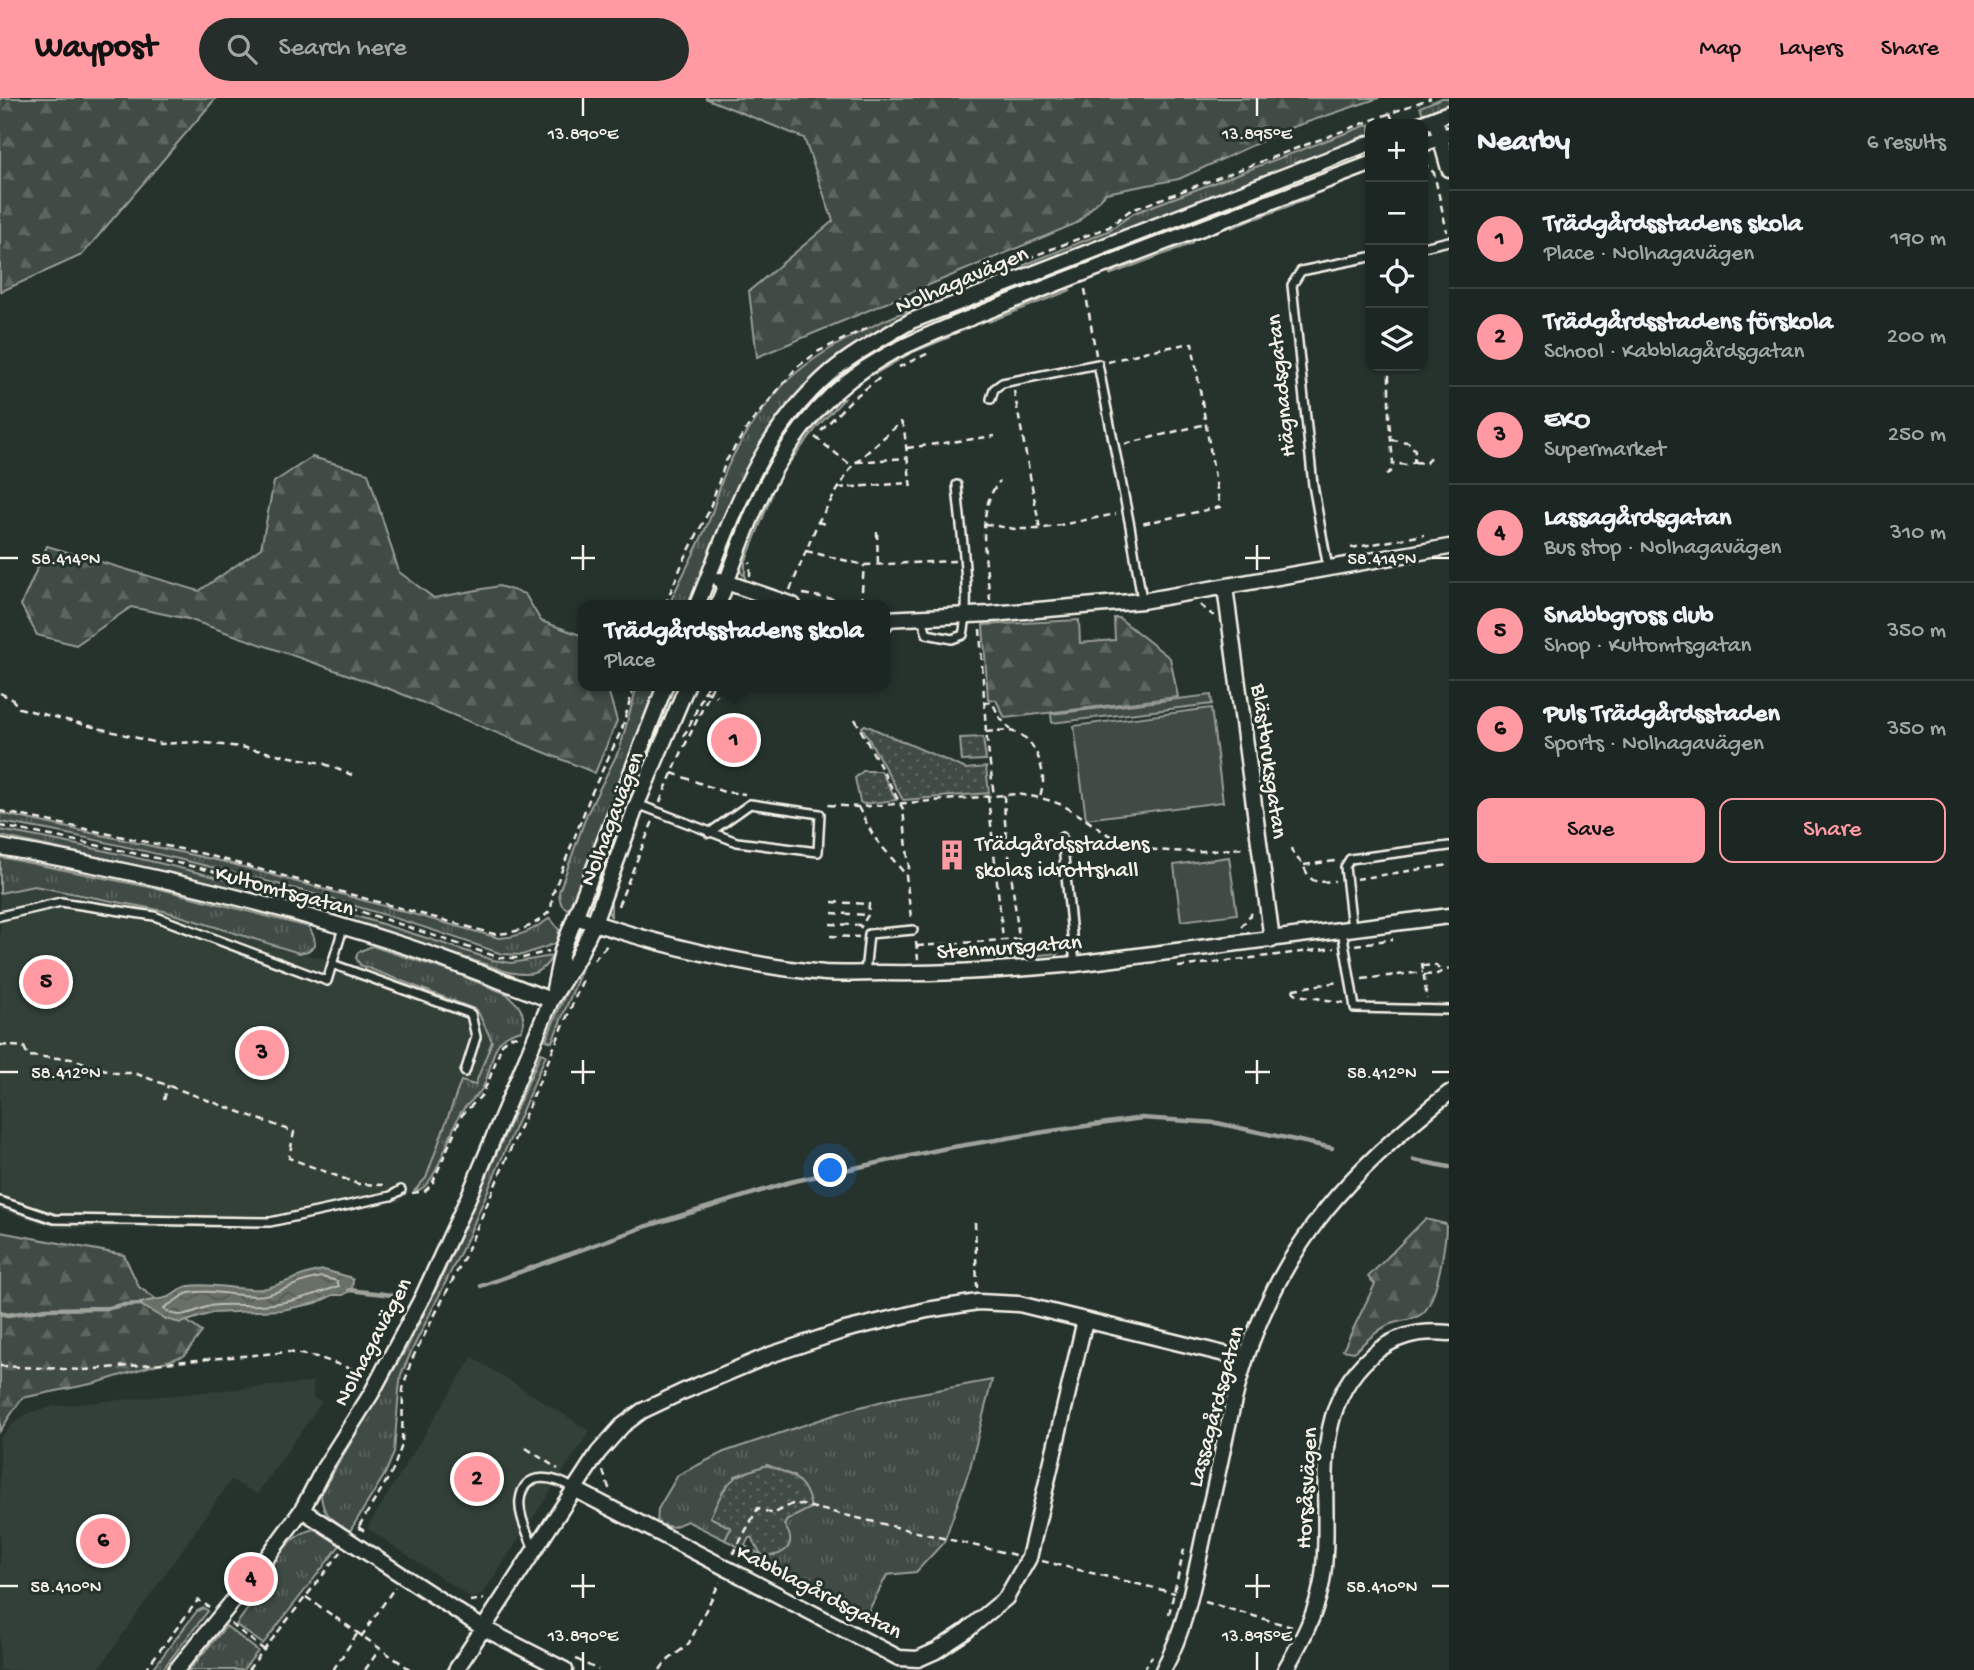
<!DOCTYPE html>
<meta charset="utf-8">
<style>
:root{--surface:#1c2622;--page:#252e2a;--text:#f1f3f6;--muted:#a0a5a5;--line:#3a4340;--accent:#ff9aa2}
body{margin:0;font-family:"Gochi Hand",sans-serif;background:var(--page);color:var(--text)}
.controls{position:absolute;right:21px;top:21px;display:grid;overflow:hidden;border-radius:14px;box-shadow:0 2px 5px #0004}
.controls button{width:63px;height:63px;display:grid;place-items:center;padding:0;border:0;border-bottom:2px solid var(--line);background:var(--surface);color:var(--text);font:35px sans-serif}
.you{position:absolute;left:831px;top:1073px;width:24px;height:24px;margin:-18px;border:5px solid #fff;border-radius:50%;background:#1a73e8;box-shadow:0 0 0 10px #1a73e833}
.badge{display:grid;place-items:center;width:46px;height:46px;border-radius:50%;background:var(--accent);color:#111;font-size:23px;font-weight:700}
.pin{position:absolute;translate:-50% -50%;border:4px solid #fff;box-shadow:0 2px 7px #0006}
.popup{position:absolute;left:578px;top:502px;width:312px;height:91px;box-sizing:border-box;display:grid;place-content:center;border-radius:14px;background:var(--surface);filter:drop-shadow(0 2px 5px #0005);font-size:23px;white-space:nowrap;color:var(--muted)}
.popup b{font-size:26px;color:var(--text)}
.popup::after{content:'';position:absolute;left:50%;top:100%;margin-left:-14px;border:14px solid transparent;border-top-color:var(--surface)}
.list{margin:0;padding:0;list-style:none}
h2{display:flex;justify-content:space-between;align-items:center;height:91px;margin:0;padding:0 28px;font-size:30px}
h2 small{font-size:23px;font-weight:400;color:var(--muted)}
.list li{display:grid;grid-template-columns:46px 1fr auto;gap:21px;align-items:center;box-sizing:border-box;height:98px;padding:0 28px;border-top:2px solid var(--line)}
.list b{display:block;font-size:26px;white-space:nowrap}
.list p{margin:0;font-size:23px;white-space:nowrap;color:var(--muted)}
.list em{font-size:23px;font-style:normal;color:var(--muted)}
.actions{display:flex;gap:14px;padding:21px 28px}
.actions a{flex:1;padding:16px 0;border:2px solid var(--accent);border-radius:14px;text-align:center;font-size:24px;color:var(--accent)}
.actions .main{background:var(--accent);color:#111}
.icon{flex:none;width:38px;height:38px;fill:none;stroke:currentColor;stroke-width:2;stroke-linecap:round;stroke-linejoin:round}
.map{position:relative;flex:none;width:1449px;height:1572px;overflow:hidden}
header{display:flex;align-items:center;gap:42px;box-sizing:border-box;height:98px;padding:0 35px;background:var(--accent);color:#111}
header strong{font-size:33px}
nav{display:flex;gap:38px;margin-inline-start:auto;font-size:24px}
.search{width:490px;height:63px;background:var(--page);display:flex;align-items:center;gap:18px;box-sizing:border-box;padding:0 24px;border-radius:38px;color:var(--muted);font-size:26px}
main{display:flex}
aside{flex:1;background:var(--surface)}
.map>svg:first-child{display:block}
.built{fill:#333f39}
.grass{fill:url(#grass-tufts);stroke:#9a9e96;stroke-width:2}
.forest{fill:url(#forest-firs);stroke:#9a9e96;stroke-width:2}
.park{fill:url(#park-dots);stroke:#9a9e96;stroke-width:2}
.pitch{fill:#414b45;stroke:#9a9e96;stroke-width:2}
.water{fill:url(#water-waves);stroke:#9fa39b;stroke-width:2}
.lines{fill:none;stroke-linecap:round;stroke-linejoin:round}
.shore{stroke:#bcbdb5;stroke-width:2}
.stream{stroke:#9fa39b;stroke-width:4.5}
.lane-casing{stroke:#f4f1e8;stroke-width:12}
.street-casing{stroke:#f4f1e8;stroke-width:19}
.path{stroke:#f4f1e8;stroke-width:2.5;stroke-dasharray:7 5;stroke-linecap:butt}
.lane{stroke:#26332d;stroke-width:7}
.street{stroke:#26332d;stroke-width:14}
.ticks{fill:none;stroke:#f4f1e8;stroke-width:2.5}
.labels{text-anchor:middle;stroke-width:6;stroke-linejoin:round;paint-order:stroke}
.street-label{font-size:23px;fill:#f4f1e8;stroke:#26332d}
.poi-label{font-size:23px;fill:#f4f1e8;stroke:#26332d;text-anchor:start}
.ticks-label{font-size:18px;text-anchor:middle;fill:#f4f1e8;stroke:#26332d;stroke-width:6;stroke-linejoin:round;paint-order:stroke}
</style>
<header>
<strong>Waypost</strong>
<div class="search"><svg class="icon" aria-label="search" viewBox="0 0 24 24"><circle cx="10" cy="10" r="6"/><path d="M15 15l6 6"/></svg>Search here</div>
<nav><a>Map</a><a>Layers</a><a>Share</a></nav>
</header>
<main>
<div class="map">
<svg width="1449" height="1572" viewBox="0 0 1449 1572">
<defs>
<pattern id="grass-tufts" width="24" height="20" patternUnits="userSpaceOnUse" patternTransform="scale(1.75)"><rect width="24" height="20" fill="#414b45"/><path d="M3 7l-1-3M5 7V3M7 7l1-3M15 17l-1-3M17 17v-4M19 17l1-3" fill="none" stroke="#5d6560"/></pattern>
<pattern id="forest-firs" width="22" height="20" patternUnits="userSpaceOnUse" patternTransform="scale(1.75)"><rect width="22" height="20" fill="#414b45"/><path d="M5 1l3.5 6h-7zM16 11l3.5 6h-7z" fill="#5d6560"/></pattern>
<pattern id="park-dots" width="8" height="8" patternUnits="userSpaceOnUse" patternTransform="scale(1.75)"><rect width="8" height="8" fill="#414b45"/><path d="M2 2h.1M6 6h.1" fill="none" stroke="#5d6560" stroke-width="1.8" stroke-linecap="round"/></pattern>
<pattern id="water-waves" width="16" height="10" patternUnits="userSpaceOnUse" patternTransform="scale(1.75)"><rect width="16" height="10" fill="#676f68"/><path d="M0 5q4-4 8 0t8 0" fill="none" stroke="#565a55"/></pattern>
</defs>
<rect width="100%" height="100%" fill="#26332d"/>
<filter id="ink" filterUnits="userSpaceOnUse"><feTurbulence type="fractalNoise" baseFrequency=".0143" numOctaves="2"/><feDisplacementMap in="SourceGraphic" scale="14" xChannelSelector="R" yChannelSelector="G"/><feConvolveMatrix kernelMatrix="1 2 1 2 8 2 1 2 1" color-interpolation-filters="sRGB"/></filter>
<g filter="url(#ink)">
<path class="built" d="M34 788 164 813 299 855 363 868 477 912 492 943 475 988 461 984 426 1080 400 1103 270 1130H56L0 1112V795Z
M472 1259 590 1333 482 1497 471 1500 367 1430Z
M313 1284V1300L322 1304 257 1396 231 1382 98 1572H0V1340L14 1325 28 1315 55 1308Z"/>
<path class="grass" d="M1442 0H1449V10L1425 20 1420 9Z
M1370 26V41L1022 175 1024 167 1108 133 1134 115Z
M1370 51V60L916 235 884 252 814 306 727 467 723 466 722 458 742 403 788 326 836 275 914 227Z
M1300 98 1313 99 1231 130 1238 122Z
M1179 145H1193L1109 177 1117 168Z
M1002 175 1007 176 1009 179 910 218 788 311 764 340 749 367 735 397 692 507 679 505 669 507C681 479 696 453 708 425 715 409 718 391 725 375 736 347 773 294 796 275 848 231 938 200 1002 175Z
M1058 191 1071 192 988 224 996 215Z
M936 238 950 239 911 255 875 276 881 266Z
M844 301 818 328 790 364 791 352 832 304Z
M771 399 745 465V479L739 472V461L761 406Z
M637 588H655L653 604 571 812C560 809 560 804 559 794L587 716 620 650Z
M669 588H678L597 794 590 804 589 802Z
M0 715 225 764 499 840C520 839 533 832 550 820L559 832 557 845 522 857 502 856C396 818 288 787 178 761 119 747 60 733 0 724Z
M636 727H639L611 800V819L606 809Z
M0 732C168 762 332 807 493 862L511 865 552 858C542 878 528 878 508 874L374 829 267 799 167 774 0 738Z
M0 759 164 792 309 829 314 839 315 847 308 853 299 855 164 813 34 788 0 795Z
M372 848 455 875 507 896 518 907 522 914 524 924 522 932C487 939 496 965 482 991 476 1000 466 1006 460 1016 450 1034 437 1085 419 1092H415L426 1080 461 983 475 987 492 943 477 912 360 867 356 860 358 854Z
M1058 855 1054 861 1008 864 1011 860Z
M578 866 583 868 552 944 546 942Z
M541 955 546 957 468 1139 411 1254 401 1277 399 1292 394 1355 385 1376 350 1433C333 1422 321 1416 321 1395L408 1248 441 1181Z
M992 1282 970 1370 944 1444 916 1474 887 1477 868 1514 743 1451 745 1448 762 1457 787 1422 810 1410 794 1378 767 1367 735 1378 731 1430 725 1442 687 1423 673 1429 657 1426 658 1411 678 1377 724 1354 849 1312 894 1300Z
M314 1431 324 1434 341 1446 263 1546 236 1527 267 1484 262 1480C277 1460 288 1437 314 1431Z
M204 1510 208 1513 162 1572H152L197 1513Z
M226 1528 258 1553 243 1572H189Z"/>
<path class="forest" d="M0 0H216L82 157 0 194Z
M705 0H1379L1290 30 1179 81 1106 95 1077 125 757 259 749 193 833 123 804 40Z
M312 359 368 375 399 474 434 500 499 488 525 496 541 523 583 538 584 588H607L617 623 595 675 392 592 188 521 131 509 76 547 37 537 21 507 47 448 199 493 261 450 274 384Z
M1114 520H1119L1170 560 1178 599 1005 620 996 602 988 601 983 527 1079 522 1080 545 1115 542Z
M1425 1121 1446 1126C1446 1145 1437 1200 1424 1214 1415 1223 1400 1222 1388 1227 1376 1233 1364 1245 1354 1254L1343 1252 1375 1186 1368 1179Z
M0 1134 124 1157 139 1189 202 1234 184 1258 96 1285 22 1300 0 1333Z"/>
<path class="park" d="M865 627 966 671 986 669 989 695 903 702 862 629Z
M983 639 986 662 962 663 960 640Z
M863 673H881L896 702 863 706 860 704 855 680Z
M767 1367C792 1377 806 1381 811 1410L787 1422 784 1427C799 1447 784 1460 762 1457L755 1447 753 1440H749L743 1451 725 1442 731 1430 710 1419C729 1380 727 1381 767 1367Z"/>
<path class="pitch" d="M1211 597 1212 606 1052 625 1051 616Z
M1211 610 1223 704 1086 721 1074 628Z
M1229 759 1237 816 1181 823 1174 767Z"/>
<path class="water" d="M324 1172 349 1179 353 1182 352 1192 343 1197H333L316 1205 282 1212 212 1215 181 1225 165 1221 139 1206C147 1202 156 1202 165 1200 175 1198 179 1190 189 1188 213 1184 236 1193 261 1191 283 1188 302 1174 324 1172Z"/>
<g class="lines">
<path class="shore" d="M322 1179 337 1183 339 1188C314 1197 287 1206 260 1207 244 1208 226 1205 210 1208 195 1212 179 1224 164 1211L166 1208C174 1205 181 1197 189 1195 215 1190 240 1201 265 1197 285 1193 303 1181 322 1179Z"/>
<path class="stream" d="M1414 1062 1449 1069
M481 1188 644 1129 790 1084 947 1050 1044 1034 1142 1020 1217 1025 1332 1050
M349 1192 392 1197
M0 1215 8 1217 46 1211 109 1210 122 1207 141 1206"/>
<g class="lane-casing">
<path id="lane" d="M1423 149 1449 143
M991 301 994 291 1002 285 1098 266 1130 428 1142 502
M1328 470 1313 387 1292 187 1301 173 1370 159
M922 520 927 536 952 541 963 537C972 499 960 428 957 387
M884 533 892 522
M637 706 737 744 818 754 820 716 750 706 709 735
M1062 739 1075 866
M0 818 61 804 154 818 327 883 343 830
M1352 830 1345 769 1350 761 1449 748
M1342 832 1355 910 1449 912
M332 866 471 916 476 939 465 974
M865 875 869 836 913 832
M0 1103 54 1121 270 1124 391 1098 401 1092
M534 1452C529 1437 518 1418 520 1402 524 1371 555 1379 574 1391"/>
</g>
<g class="street-casing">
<path id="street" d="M1435 21 1449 71
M1420 26 1449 15
M1423 46 1448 37
M720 482 793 507
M1225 489 1272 842
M697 507C733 419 756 339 831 274 855 254 884 239 911 223L1370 45
M718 507C746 433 763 372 818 311 863 262 911 244 970 220 1010 204 1049 188 1089 173 1183 137 1276 102 1370 66
M884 521 991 516 1142 503 1449 449
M0 749C135 773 271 804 402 847 452 863 502 884 551 902
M576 819C656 846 740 867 825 875 844 876 864 875 883 875 948 876 1011 872 1075 866L1449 818
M554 891 562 853 665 588
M574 1391 899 1560 918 1561 936 1553 965 1534 1006 1500 1029 1460 1085 1222
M302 1412 483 1530 565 1572
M176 1572 251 1481 302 1412 324 1370 371 1296 423 1198 469 1098 551 902 578 859 594 825 637 706 687 588
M456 1572 598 1355 622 1328 642 1313 682 1294 770 1257 845 1232 927 1212 978 1204 1019 1206 1245 1261
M1163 1572C1190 1523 1197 1463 1210 1409 1222 1360 1230 1307 1246 1260 1285 1141 1353 1071 1449 995
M1285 1572C1301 1544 1316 1517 1322 1484 1335 1407 1303 1318 1371 1258 1394 1238 1418 1232 1449 1235"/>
</g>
<path class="path" d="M1390 15 1394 26
M1423 64 1434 75 1447 134
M1005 169 1109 129 1129 113 1431 0
M1366 190 1370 188
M1085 191 1096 257
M1108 264 1148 253 1192 245 1220 409 1141 426
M899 269 931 254
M1014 293 1040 431
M821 333 852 301 881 279
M815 339 852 368
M1391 342 1408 344 1415 352 1414 364 1407 367 1393 365
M1125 346 1206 326
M907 350 995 338
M857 364 906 360
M1414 364 1426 365 1430 359
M1386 377 1391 373 1393 365 1389 321V268
M838 390 910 385
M818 424 825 426
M985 426 1015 431H1040L1116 416
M877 434 878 467
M1351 450 1424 437
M806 453 864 467 955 463
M750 478V464
M790 492 818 424 852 368 901 324 904 330 911 391
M803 496 850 504 883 505
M990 502C987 466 974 411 1000 383
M861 505 864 467
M665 507 683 464 708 415 726 363 749 327 797 269 819 253 871 228
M1200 507 1214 518
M980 531 986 634 994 698
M704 593 717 598
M0 595 12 601 19 610 161 646 196 644 241 649 322 665 352 677
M984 605 992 604 1000 620 1011 632
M855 621 903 711 909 770 906 777 911 820
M986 634C995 633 1005 631 1014 634 1033 639 1043 665 1043 683 1043 688 1041 694 1040 699
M683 638 688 631 707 588
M672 675 724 694 745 696
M988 698 1003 841
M660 704C676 664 695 627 713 588
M828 707 858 709 1017 696C1035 699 1053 701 1069 711 1089 722 1104 737 1125 745 1163 758 1206 753 1245 750
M858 709 874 739 906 777
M0 713 204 756 494 836C518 835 534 829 551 812L553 795 592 694 622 631 634 588
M0 728C120 751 242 777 359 813 407 828 454 845 501 860H523L549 853
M1291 750C1293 759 1301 762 1304 769 1312 787 1316 784 1335 783
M1304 767 1335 763
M1356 781 1449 767
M832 804 869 806 868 817 860 830
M618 808 653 723
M832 815 868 817
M830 826 860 827
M1241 829 1252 815
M830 838 859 839
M916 844 918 861
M1355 847 1393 841
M917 848 1019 841 1005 724 1004 697
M594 862 608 846
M1422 865 1427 901
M1422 868 1436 867 1441 874
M1178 869 1334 850
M1424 877 1437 876 1449 870
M1362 881 1423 874
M1293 891 1338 884
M1293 891 1294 894 1298 897 1345 905
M0 947 24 949 28 958 72 961 116 975H134L294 1034 289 1060 358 1086 383 1087
M164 1002 168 987
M412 1095 425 1093 432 1086 462 1017 481 998 489 982 502 946 510 939 521 938
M975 1124 977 1190
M0 1268 84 1272 288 1254 317 1259 366 1276
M526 1350 558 1371
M603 1373 610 1393
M359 1428 392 1374 402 1347 403 1291 411 1263 464 1160 584 879
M358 1429 366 1434
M733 1456 758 1410 773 1416 794 1405 1015 1457
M1042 1463 1175 1495
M306 1499 411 1572
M470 1503 484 1501
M1205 1504 1292 1529
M1169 1516 1185 1447
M231 1526 263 1551
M361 1539 395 1489
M576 1561 598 1572
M145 1572 198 1502 209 1509
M248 1572 341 1454
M333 1572 357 1536
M365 1572 379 1552
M660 1572C667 1560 680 1555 689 1545L720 1484
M1144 1572 1152 1558"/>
<use href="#lane" class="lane"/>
<use href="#street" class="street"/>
</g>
</g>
<path class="ticks" d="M583 0V18M1257 0V18M583 447V472M1257 447V472M0 460H18M571 460H595M1245 460H1270M1432 460H1449M583 962V986M1257 962V986M0 974H18M571 974H595M1245 974H1270M1432 974H1449M583 1476V1500M1257 1476V1500M0 1488H18M571 1488H595M1245 1488H1270M1432 1488H1449M583 1554V1572M1257 1554V1572"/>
<defs>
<g id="building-bare" transform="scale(2.415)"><path d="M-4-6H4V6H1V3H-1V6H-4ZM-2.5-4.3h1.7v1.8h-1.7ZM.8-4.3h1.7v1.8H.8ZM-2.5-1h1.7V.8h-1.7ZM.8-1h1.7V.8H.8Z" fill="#ff9aa2" stroke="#26332d" stroke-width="2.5" paint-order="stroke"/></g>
</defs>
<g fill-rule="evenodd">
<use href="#building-bare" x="952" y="757"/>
</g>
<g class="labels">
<g class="street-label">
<text transform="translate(961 180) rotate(-23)" y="8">Nolhagavägen</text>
<text transform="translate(1279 288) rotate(-96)" y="8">Hägnadsgatan</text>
<text transform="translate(1271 663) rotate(82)" y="8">Blästbruksgatan</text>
<text transform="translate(610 720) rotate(-69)" y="8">Nolhagavägen</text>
<text transform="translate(285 791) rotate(15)" y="8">Kultomtsgatan</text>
<text transform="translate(1009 847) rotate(-4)" y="8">Stenmursgatan</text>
<text transform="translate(371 1243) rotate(-62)" y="8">Nolhagavägen</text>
<text transform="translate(1214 1308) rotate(-75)" y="8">Lassagårdsgatan</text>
<text transform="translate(1305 1390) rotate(-87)" y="8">Horsåsvägen</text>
<text transform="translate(820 1492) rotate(27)" y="8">Kabblagårdsgatan</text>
</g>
<g class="poi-label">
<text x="975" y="752">Trädgårdsstadens<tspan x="975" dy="26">skolas idrottshall</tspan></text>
</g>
</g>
<g class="ticks-label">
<text x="583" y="41">13.890°E</text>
<text x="1257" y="41">13.895°E</text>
<text x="66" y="466">58.414°N</text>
<text x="1382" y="466">58.414°N</text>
<text x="66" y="980">58.412°N</text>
<text x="1382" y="980">58.412°N</text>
<text x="66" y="1494">58.410°N</text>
<text x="1382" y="1494">58.410°N</text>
<text x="583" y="1543">13.890°E</text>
<text x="1257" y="1543">13.895°E</text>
</g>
</svg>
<div class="controls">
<button>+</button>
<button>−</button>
<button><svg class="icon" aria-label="locate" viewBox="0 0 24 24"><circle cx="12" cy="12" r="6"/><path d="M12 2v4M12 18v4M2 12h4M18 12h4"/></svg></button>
<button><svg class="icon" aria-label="layers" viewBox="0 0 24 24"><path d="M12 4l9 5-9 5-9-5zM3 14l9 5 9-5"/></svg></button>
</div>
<div class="you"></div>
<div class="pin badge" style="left:734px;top:642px">1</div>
<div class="popup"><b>Trädgårdsstadens skola</b>Place</div>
<div class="pin badge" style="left:477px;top:1381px">2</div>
<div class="pin badge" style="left:262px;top:955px">3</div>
<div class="pin badge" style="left:251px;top:1481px">4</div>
<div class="pin badge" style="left:46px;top:884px">5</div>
<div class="pin badge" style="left:103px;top:1443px">6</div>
</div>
<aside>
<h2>Nearby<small>6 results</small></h2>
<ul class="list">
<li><span class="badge">1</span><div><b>Trädgårdsstadens skola</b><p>Place · Nolhagavägen</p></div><em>190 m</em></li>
<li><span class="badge">2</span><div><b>Trädgårdsstadens förskola</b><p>School · Kabblagårdsgatan</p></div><em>200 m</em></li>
<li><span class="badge">3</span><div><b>EKO</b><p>Supermarket</p></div><em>250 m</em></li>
<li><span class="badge">4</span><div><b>Lassagårdsgatan</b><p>Bus stop · Nolhagavägen</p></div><em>310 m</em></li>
<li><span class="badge">5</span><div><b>Snabbgross club</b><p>Shop · Kultomtsgatan</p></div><em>350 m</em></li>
<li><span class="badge">6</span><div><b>Puls Trädgårdsstaden</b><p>Sports · Nolhagavägen</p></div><em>350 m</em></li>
</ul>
<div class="actions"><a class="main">Save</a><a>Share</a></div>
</aside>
</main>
